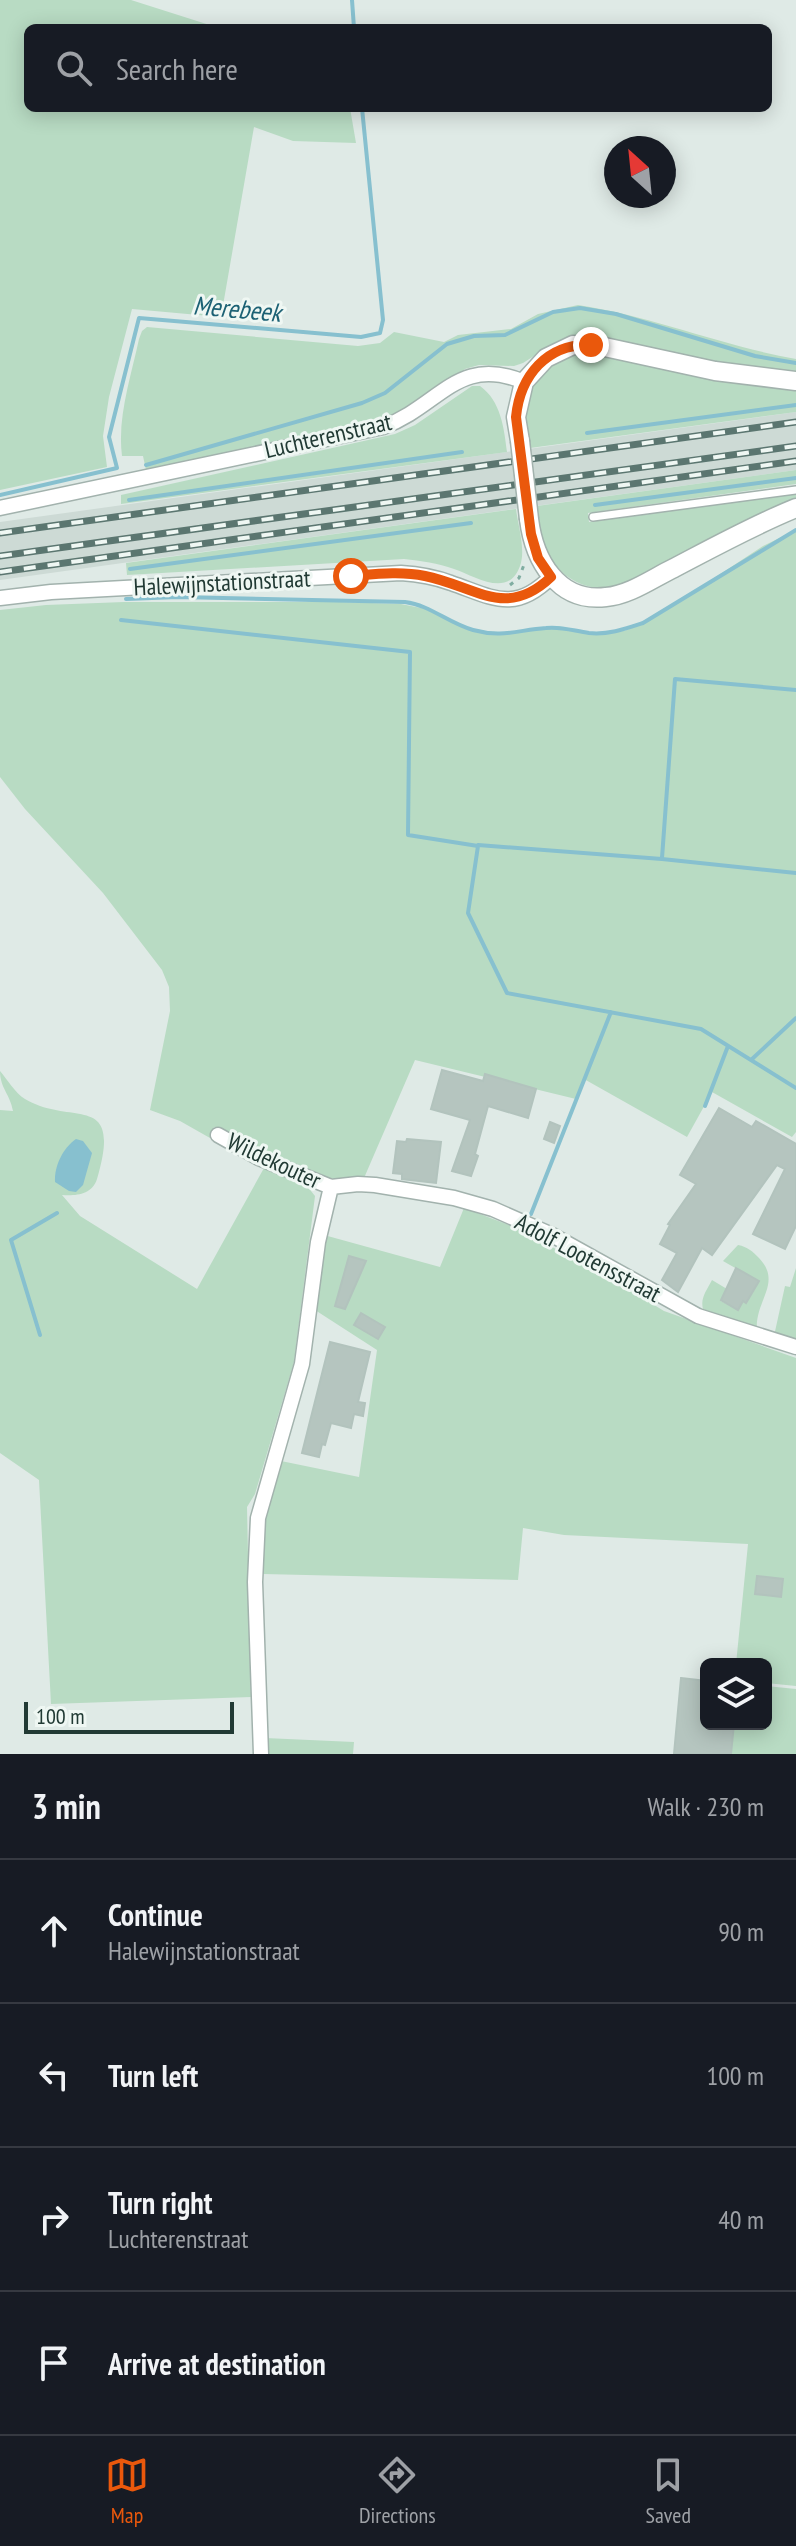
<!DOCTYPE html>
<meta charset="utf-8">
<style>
:root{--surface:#171b24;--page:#20242c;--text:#f1f3f6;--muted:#9ea1a6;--line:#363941;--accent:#ea580c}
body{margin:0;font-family:"PT Sans Narrow",sans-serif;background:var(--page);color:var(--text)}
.controls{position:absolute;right:24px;bottom:24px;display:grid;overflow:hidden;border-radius:12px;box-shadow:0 4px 20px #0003}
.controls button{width:72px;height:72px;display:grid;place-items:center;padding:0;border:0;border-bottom:2px solid var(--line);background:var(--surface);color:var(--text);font:40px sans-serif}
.compass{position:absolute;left:604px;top:136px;width:72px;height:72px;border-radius:50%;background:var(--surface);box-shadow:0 4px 20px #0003;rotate:333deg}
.scale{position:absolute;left:24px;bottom:20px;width:210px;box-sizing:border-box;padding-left:8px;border:4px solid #213a34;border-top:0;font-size:22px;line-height:28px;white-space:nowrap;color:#213a34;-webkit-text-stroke:6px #eff7f3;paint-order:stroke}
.stop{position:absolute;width:24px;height:24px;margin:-18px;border:6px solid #ea580c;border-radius:50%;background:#fff}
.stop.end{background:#ea580c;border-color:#fff;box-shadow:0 2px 8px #0008}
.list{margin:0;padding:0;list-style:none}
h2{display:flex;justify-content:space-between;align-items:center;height:104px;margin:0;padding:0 32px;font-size:34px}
h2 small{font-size:26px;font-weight:400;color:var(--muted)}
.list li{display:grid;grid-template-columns:52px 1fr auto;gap:24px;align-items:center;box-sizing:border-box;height:144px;padding:0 32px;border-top:2px solid var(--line)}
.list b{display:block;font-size:30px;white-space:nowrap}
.list p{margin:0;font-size:26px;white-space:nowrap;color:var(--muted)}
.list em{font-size:26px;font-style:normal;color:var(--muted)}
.icon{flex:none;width:44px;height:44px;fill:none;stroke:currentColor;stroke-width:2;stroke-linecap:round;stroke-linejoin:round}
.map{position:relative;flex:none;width:796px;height:1754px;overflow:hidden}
.search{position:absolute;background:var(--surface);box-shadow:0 4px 20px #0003;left:24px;right:24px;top:24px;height:88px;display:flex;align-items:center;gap:20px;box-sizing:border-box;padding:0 28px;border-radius:12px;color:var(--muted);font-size:30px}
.sheet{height:680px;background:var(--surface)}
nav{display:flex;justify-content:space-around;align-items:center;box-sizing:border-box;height:112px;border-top:2px solid var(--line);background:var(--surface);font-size:22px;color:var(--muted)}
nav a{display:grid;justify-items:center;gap:4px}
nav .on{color:var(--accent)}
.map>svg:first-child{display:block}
.built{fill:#cddad5}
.green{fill:#b8dbc3}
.water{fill:#87c0cf}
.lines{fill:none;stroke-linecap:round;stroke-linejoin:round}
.stream{stroke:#87c0cf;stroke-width:4}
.building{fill:#b5c5bf;stroke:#b2c3bd;stroke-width:2}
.service-casing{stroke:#a2b2ad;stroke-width:10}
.minor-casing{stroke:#a2b2ad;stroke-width:17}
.tertiary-casing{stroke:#a2b2ad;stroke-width:21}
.path{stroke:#80ada1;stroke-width:3;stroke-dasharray:4 6;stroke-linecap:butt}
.service{stroke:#fff;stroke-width:7}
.minor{stroke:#fff;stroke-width:14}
.tertiary{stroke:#fff;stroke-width:18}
.rail-casing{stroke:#5b7670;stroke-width:7}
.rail{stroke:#eff7f3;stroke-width:4;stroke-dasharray:12;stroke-linecap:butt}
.tertiary-bridge-casing{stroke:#a2b2ad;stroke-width:21;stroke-linecap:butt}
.tertiary-bridge{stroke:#fff;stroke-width:18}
.route{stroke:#ea580c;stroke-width:10}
.labels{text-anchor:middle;stroke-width:6;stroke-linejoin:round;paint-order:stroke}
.street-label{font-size:24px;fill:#213a34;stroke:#eff7f3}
.water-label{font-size:26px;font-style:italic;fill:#1c6174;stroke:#eff7f3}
</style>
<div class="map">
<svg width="796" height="1754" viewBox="0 0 796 1754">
<rect width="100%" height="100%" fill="#dfeae6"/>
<path class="built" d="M796 412V470L0 580V522Z"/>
<path class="green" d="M0 0H131L219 28H28V108H350L356 143 293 141 254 127 221 317 132 309 109 397 103 436 107 467 0 490Z
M578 305C652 316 722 346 796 359V373L731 365 595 336 567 338 556 342 523 363 514 366 479 365 465 369 408 408 391 416 146 470 143 456H122C117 417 131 377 139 339L142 331 147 327 358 346 380 343 394 332 444 342 458 335 511 329 538 314Z
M572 352C648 354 721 388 796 389V412L530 448C524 425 520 392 539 373 547 364 562 359 572 352Z
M472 386H480C501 401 504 428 507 452L121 504V495L395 434 415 425Z
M796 470V484L588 513 589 522 796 494V499C761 512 728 528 696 545 669 559 642 578 614 586 588 594 559 576 547 554 539 539 539 522 537 506Z
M516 509C518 526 526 550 520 566 508 599 475 576 454 569 438 563 421 561 404 559L127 575 126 563Z
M796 530V1132L792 1137 712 1092 687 1137 584 1079 576 1099 415 1060 364 1178C352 1177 338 1180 326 1178 290 1172 247 1144 214 1127L210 1138 180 1121 150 1110 170 1011 169 987 162 970 103 893 25 809 0 777V610L46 605 124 602H340L401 604 426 609 465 627 485 631 507 633 559 626 577 632 603 635 627 630 661 613 763 546Z
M0 1071C7 1079 15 1093 25 1099 72 1127 123 1090 97 1179 92 1195 75 1196 62 1195L80 1216 197 1289 264 1168 307 1186 315 1196 294 1362 255 1494 247 1507 251 1697 51 1704 39 1480 0 1453V1110L13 1111C10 1094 0 1088 0 1071Z
M464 1208 509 1225 595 1269 664 1311 796 1358V1686L766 1683V1664H736L748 1544 564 1535 523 1528 518 1580 263 1574V1519L281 1461 359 1477 377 1350 315 1310 324 1235 440 1267Z
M738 1245C748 1247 752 1251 759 1258 783 1283 754 1301 757 1331L703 1309C700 1298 707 1290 712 1280L727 1289 721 1301 738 1310 743 1301 746 1302 758 1281 723 1261Z
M796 1268V1343L774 1336 785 1286 790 1287Z
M766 1686 796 1689V1754H731L734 1724H766Z
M265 1738 354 1742 353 1754H266Z"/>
<path class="water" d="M76 1139 83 1141 92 1153 83 1185 76 1192 69 1191 55 1182C54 1166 63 1148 76 1139Z"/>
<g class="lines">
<path class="stream" d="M352 0 354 28
M587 433 796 405
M146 465 362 403 385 393 447 344 474 336 505 335 553 312 580 308 616 314 755 356 796 363
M0 495 117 468 109 437 139 318 361 337 380 333 383 320 362 108
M129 500 462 452
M595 505 796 478
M130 569 471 523
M126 599 178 597 405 602C430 605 448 623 473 630 502 638 518 630 546 628 561 626 574 631 589 633 608 635 625 629 643 623L796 530
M121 620 410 652 408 835 478 846 468 913 507 993 701 1029 796 1088
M478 845 662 859 796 873
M662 858 675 679 796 690
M751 1060 796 1018
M705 1106 728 1046
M531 1214 611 1012
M40 1335 11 1240 57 1213"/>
</g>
<path class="building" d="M442 1070 483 1081 485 1074 536 1089 528 1118 488 1106 475 1154 478 1156 471 1176 452 1171 470 1120 431 1109Z
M719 1108 752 1127 756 1121 796 1144V1226L785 1249 753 1234 785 1169 777 1165 712 1255 702 1248 678 1292 662 1280 677 1253 660 1244 670 1225 668 1224 696 1184 680 1175Z
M550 1122 560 1126 554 1143 544 1139Z
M407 1139 441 1142 436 1183 402 1179V1174L393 1173 397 1141 406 1142Z
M349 1256 366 1261 345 1309 335 1306Z
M736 1268 759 1281 746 1303 743 1301 738 1310 721 1300Z
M361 1313 385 1327 378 1339 354 1325Z
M330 1342 370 1352 358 1402 365 1403 363 1416 354 1414 351 1428 331 1423 325 1445 322 1444 319 1457 302 1453Z
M757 1576 783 1579 781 1597 755 1594Z
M681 1678 706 1681V1724H734L731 1754H674Z"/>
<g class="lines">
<g class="service-casing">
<path id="service" d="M593 517 796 490"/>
</g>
<g class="minor-casing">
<path id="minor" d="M0 508 383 427C440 406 458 354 524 382
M0 598 51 592 401 573C418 574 435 577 451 583 492 597 514 614 551 577
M218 1135 259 1158 331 1187
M261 1754 255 1582 258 1518 302 1364 318 1242 331 1187 358 1184 375 1185 454 1198 493 1209 552 1235 698 1316 796 1347"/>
</g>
<g class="tertiary-casing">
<path id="tertiary" d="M520 441 516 417 524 382 546 358 573 345 600 346 715 371 796 381
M529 519C534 560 558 603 606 597 630 595 653 578 674 568 714 547 754 525 796 508"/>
</g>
<path class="path" d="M510 585 519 578 525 562"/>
<use href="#service" class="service"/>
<use href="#minor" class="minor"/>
<use href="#tertiary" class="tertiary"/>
<g class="rail-casing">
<path id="rail" d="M0 533 796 422
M0 556 796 446
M0 572 796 461"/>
</g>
<use href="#rail" class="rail"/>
<g class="tertiary-bridge-casing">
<path id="tertiary-bridge" d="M520 441 529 519"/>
</g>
<use href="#tertiary-bridge" class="tertiary-bridge"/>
</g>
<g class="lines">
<path class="route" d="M351 576C376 574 401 571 425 576 475 586 506 620 551 577L538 558 531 534 516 417C520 376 547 343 591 345"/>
</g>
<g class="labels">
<g class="street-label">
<text transform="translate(328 436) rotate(-13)" y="8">Luchterenstraat</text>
<text transform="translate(222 583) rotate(-3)" y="8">Halewijnstationstraat</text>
<text transform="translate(274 1161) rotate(25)" y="8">Wildekouter</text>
<text transform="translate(588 1258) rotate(28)" y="8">Adolf Lootensstraat</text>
</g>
<g class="water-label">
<text transform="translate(237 309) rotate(5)" y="9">Merebeek</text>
</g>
</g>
</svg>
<div class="controls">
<button><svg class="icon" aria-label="layers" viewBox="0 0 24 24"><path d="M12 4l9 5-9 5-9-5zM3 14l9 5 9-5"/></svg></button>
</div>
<svg class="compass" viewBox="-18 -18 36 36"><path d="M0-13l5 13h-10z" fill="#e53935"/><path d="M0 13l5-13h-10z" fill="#9ea1a6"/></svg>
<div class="scale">100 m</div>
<div class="stop" style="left:351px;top:576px"></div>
<div class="stop end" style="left:591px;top:345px"></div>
<div class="search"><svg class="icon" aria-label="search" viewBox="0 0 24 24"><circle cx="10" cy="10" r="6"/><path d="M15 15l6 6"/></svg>Search here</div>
</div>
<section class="sheet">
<h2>3 min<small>Walk · 230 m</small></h2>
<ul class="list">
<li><svg class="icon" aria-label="ahead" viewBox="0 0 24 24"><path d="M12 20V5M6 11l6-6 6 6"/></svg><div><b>Continue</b><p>Halewijnstationstraat</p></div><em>90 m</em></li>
<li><svg class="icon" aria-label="left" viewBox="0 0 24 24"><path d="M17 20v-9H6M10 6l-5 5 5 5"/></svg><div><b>Turn left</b></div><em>100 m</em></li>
<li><svg class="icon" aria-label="right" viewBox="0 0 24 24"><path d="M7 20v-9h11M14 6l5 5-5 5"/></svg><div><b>Turn right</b><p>Luchterenstraat</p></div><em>40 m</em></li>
<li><svg class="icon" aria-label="arrive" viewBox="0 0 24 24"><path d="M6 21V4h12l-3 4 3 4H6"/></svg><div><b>Arrive at destination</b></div></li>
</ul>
</section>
<nav>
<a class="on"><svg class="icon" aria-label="map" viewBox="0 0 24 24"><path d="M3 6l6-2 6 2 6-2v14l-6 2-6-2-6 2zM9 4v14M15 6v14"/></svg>Map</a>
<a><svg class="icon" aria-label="directions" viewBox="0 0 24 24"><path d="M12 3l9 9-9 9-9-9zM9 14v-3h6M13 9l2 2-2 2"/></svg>Directions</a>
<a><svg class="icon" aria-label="saved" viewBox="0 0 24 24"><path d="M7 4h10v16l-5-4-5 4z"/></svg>Saved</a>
</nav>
